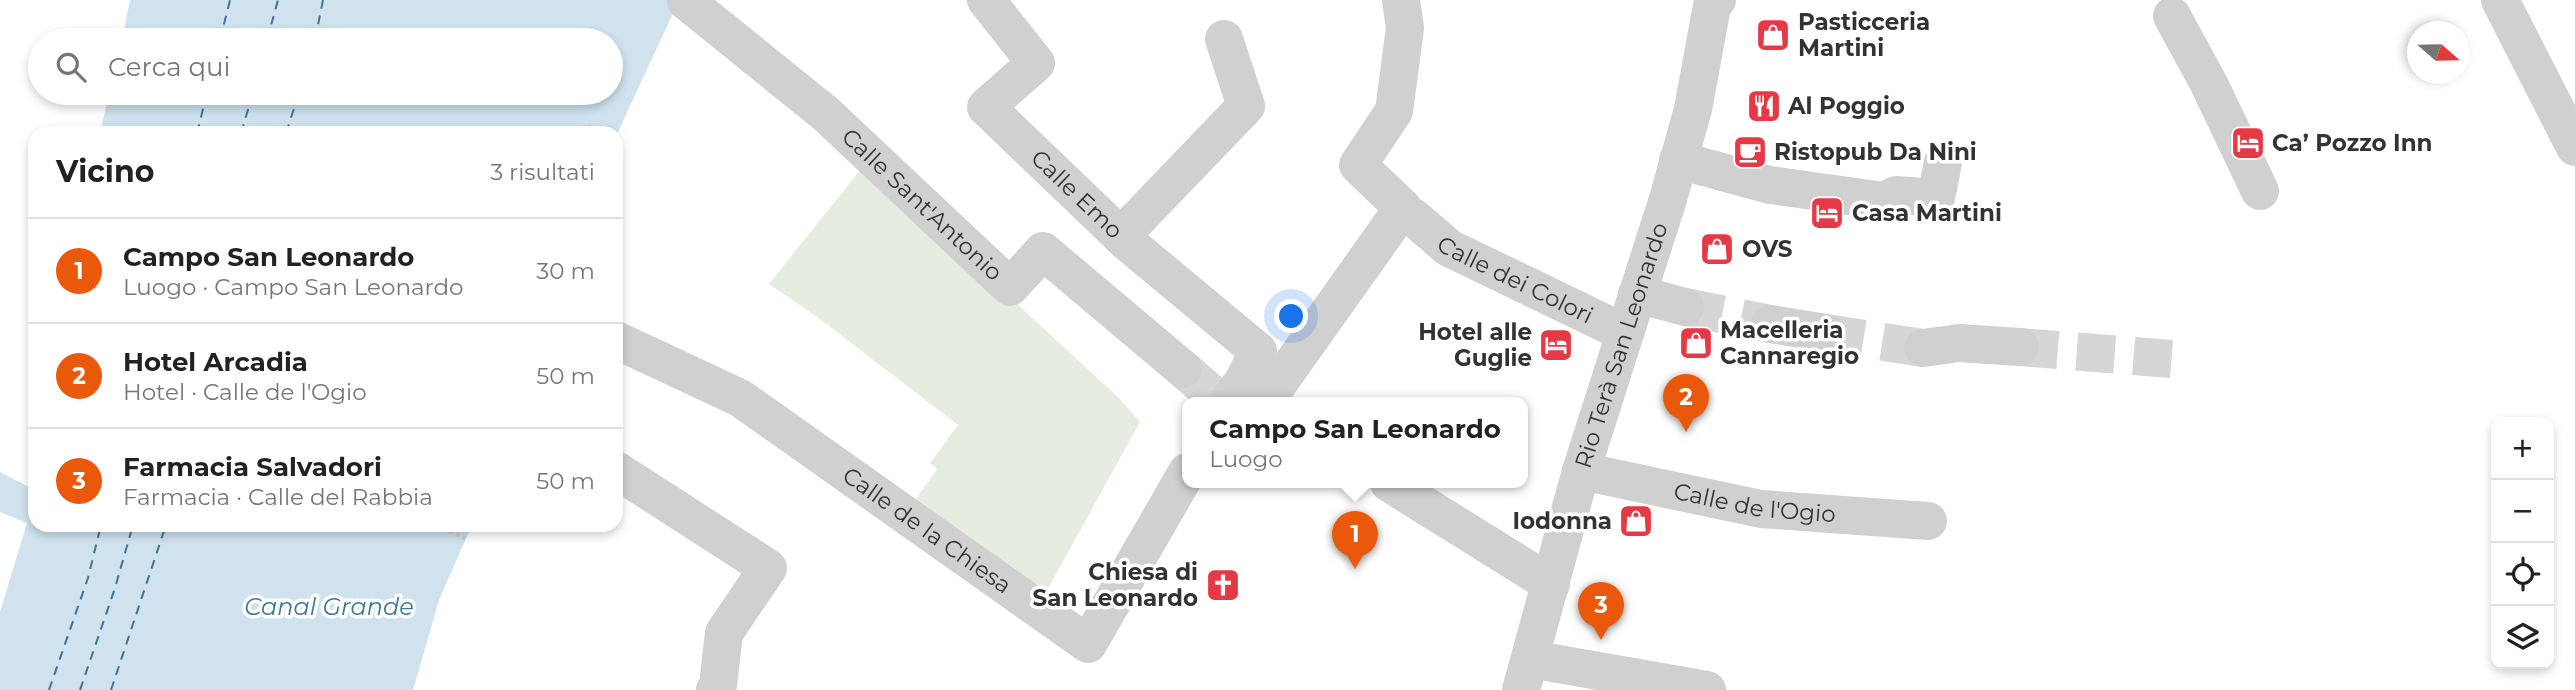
<!DOCTYPE html>
<html lang="it">
<meta charset="utf-8">
<style>
:root{--surface:#fff;--page:#f2f2f2;--text:#222;--muted:#767676;--line:#e0e0e0;--accent:#ea580c}
body{margin:0;font-family:Montserrat,sans-serif;background:var(--page);color:var(--text)}
.controls{position:absolute;right:21px;bottom:21px;display:grid;overflow:hidden;border-radius:14px;box-shadow:0 4px 10px #0003}
.controls button{width:63px;height:63px;display:grid;place-items:center;padding:0;border:0;border-bottom:2px solid var(--line);background:var(--surface);color:var(--text);font:35px sans-serif}
.compass{position:absolute;left:2407px;top:21px;width:63px;height:63px;border-radius:50%;background:var(--surface);box-shadow:0 4px 10px #0003;rotate:110deg}
.you{position:absolute;left:1292px;top:317px;width:24px;height:24px;margin:-18px;border:5px solid #fff;border-radius:50%;background:#1a73e8;box-shadow:0 0 0 10px #1a73e833}
.badge{display:grid;place-items:center;width:46px;height:46px;border-radius:50%;background:var(--accent);color:#fff;font-size:23px;font-weight:700}
.pin{position:absolute;translate:-50% -58px;filter:drop-shadow(0 2px 4px #0008)}
.pin::after{content:'';position:absolute;top:37px;width:24px;height:21px;background:inherit;clip-path:polygon(0 0,100% 0,50% 100%)}
.popup{position:absolute;left:1182px;top:397px;width:346px;height:91px;box-sizing:border-box;display:grid;place-content:center;border-radius:14px;background:var(--surface);filter:drop-shadow(0 2px 5px #0005);font-size:23px;white-space:nowrap;color:var(--muted)}
.popup b{font-size:26px;color:var(--text)}
.popup::after{content:'';position:absolute;left:50%;top:100%;margin-left:-14px;border:14px solid transparent;border-top-color:var(--surface)}
.list{margin:0;padding:0;list-style:none}
h2{display:flex;justify-content:space-between;align-items:center;height:91px;margin:0;padding:0 28px;font-size:30px}
h2 small{font-size:23px;font-weight:400;color:var(--muted)}
.list li{display:grid;grid-template-columns:46px 1fr auto;gap:21px;align-items:center;box-sizing:border-box;height:105px;padding:0 28px;border-top:2px solid var(--line)}
.list b{display:block;font-size:26px;white-space:nowrap}
.list p{margin:0;font-size:23px;white-space:nowrap;color:var(--muted)}
.list em{font-size:23px;font-style:normal;color:var(--muted)}
.icon{flex:none;width:38px;height:38px;fill:none;stroke:currentColor;stroke-width:2;stroke-linecap:round;stroke-linejoin:round}
.map{position:relative;flex:none;width:2575px;height:690px;overflow:hidden}
.search{position:absolute;background:var(--surface);box-shadow:0 4px 10px #0003;left:28px;top:28px;width:595px;height:77px;display:flex;align-items:center;gap:18px;box-sizing:border-box;padding:0 24px;border-radius:38px;color:var(--muted);font-size:26px}
.panel{position:absolute;background:var(--surface);box-shadow:0 4px 10px #0003;left:28px;top:126px;width:595px;height:406px;border-radius:21px}
.map>svg:first-child{display:block}
.green{fill:#e6ecdf}
.water{fill:#cfe2ee}
.lines{fill:none;stroke-linecap:round;stroke-linejoin:round}
.ferry{stroke:#3f7597;stroke-width:2;stroke-dasharray:9 7;stroke-linecap:butt}
.minor-tunnel{stroke:#d6d6d6;stroke-width:38;stroke-dasharray:38 19;stroke-linecap:butt}
.path{stroke:#cdcdcd;stroke-width:4.5;stroke-dasharray:3.5 3.5;stroke-linecap:butt}
.minor{stroke:#d0d0d0;stroke-width:38}
.labels{text-anchor:middle;stroke-width:7;stroke-linejoin:round;paint-order:stroke}
.poi-label{font-size:23px;font-weight:bold;fill:#333;stroke:#fff;text-anchor:start}
.street-label{font-size:23px;fill:#333;stroke:#fff}
.water-label{font-size:24px;font-style:italic;fill:#3f7597;stroke:#fff}
</style>
<div class="map">
<svg width="2575" height="690" viewBox="0 0 2575 690">
<rect width="100%" height="100%" fill="#fff"/>
<path class="green" d="M865 164 1118 397 1140 422 1044 596 912 505 937 469 930 463 958 425 816 316 769 284Z"/>
<path class="water" d="M130 0H684L676 7 616 136V133H100L109 93H611V40H122Z
M35 464V525H472L439 600 413 690H0V612L27 523 0 512V472L31 488Z"/>
<g class="lines">
<path class="ferry" d="M220 40 230 0
M267 40 278 0
M315 40 323 0
M197 133 207 93
M241 133 253 93
M286 133 299 93
M49 690 88 578 101 525
M80 690 115 588 133 525
M111 690 166 525"/>
<path class="minor-tunnel" d="M1685 307 1770 324
M1826 333 1923 348
M2020 347 2172 359
M1183 369 1219 400"/>
<path class="path" d="M588 126 605 133
M437 525 466 539"/>
<g class="minor">
<path id="s1" d="M986 0 1036 63 986 107 1128 243 1258 351 1244 380 1227 403"/>
<path d="M2500 0 2575 147"/>
<path id="s2" d="M686 1 826 114 1010 287 1043 251 1183 369"/>
<path d="M2172 16 2209 84 2260 191"/>
<path d="M1678 160 1770 185 1884 201 1896 195 1936 198 1943 162"/>
<path id="s3" d="M1413 217 1449 248 1625 333"/>
<path d="M1121 236 1246 106 1224 39"/>
<path d="M1637 294 1685 307"/>
<path d="M1770 324 1826 333"/>
<path id="s4" d="M616 340 740 398 1088 644 1187 472"/>
<path d="M1923 348 1959 343 2020 347"/>
<path d="M1268 398 1403 208 1358 165 1394 111 1405 28 1401 0"/>
<path d="M616 470 768 568 724 633 718 685 715 690"/>
<path id="s5" d="M1581 471 1761 509 1928 521"/>
<path d="M1389 483 1551 584"/>
<path d="M1530 659 1707 690"/>
<path id="s6" d="M1521 690 1581 471 1668 199 1693 109 1712 6 1717 0"/>
</g>
</g>
<defs>
<g id="shop-square" transform="scale(1.75)"><rect x="-9" y="-9" width="18" height="18" rx="4" fill="#e63946" stroke="#fff"/><path d="M-5-2.5h2.3a2.7 3.5 0 0 1 5.4 0H5L5.5 6h-11ZM-1.5-2.5h3a1.5 2.3 0 0 0-3 0Z" fill="#fff"/></g>
<g id="restaurant-square" transform="scale(1.75)"><rect x="-9" y="-9" width="18" height="18" rx="4" fill="#e63946" stroke="#fff"/><path d="M-5-6h1v4h1v-4h1v4h1v-4h1v5L-1.5 .5V6h-2V.5L-5-1ZM5-6V6H3V1.5H1.5Q1.5-4 5-6Z" fill="#fff"/></g>
<g id="hotel-square" transform="scale(1.75)"><rect x="-9" y="-9" width="18" height="18" rx="4" fill="#e63946" stroke="#fff"/><path d="M-6-4.5h1.5V1H6V5H4.5V3h-9V5H-6ZM-4 0a1.8 1.8 0 1 1 3.6 0ZM.5 0V-2.5h3Q6-2.5 6 0Z" fill="#fff"/></g>
<g id="cafe-square" transform="scale(1.75)"><rect x="-9" y="-9" width="18" height="18" rx="4" fill="#e63946" stroke="#fff"/><path d="M-5.5-4.5H6V0H3Q3 3.5 0 3.5H-2.5Q-5.5 3.5-5.5 0ZM3-3.2v2h1.7v-2ZM-6 4.5H4V6H-6Z" fill="#fff"/></g>
<g id="church-square" transform="scale(1.75)"><rect x="-9" y="-9" width="18" height="18" rx="4" fill="#e63946" stroke="#fff"/><path d="M-1.2-6h2.4v3.5h3.3v2.4h-3.3V6h-2.4V-.1h-3.3v-2.4h3.3Z" fill="#fff"/></g>
</defs>
<g fill-rule="evenodd">
<use href="#shop-square" x="1773" y="35"/>
<use href="#restaurant-square" x="1764" y="106"/>
<use href="#hotel-square" x="2248" y="143"/>
<use href="#cafe-square" x="1750" y="152"/>
<use href="#hotel-square" x="1827" y="213"/>
<use href="#shop-square" x="1717" y="249"/>
<use href="#shop-square" x="1696" y="343"/>
<use href="#hotel-square" x="1556" y="345"/>
<use href="#shop-square" x="1636" y="521"/>
<use href="#church-square" x="1223" y="585"/>
</g>
<g class="labels">
<g class="poi-label">
<text x="1798" y="30">Pasticceria<tspan x="1798" dy="26">Martini</tspan></text>
<text x="1788" y="114">Al Poggio</text>
<text x="2272" y="151">Ca’ Pozzo Inn</text>
<text x="1774" y="160">Ristopub Da Nini</text>
<text x="1852" y="221">Casa Martini</text>
<text x="1742" y="257">OVS</text>
<text x="1720" y="338">Macelleria<tspan x="1720" dy="26">Cannaregio</tspan></text>
<text x="1532" y="340" text-anchor="end">Hotel alle<tspan x="1532" dy="26">Guglie</tspan></text>
<text x="1612" y="529" text-anchor="end">Iodonna</text>
<text x="1198" y="580" text-anchor="end">Chiesa di<tspan x="1198" dy="26">San Leonardo</tspan></text>
</g>
<g class="street-label">
<text dy="8" stroke="none"><textPath href="#s1" startOffset="273">Calle Emo</textPath></text>
<text dy="8" stroke="none"><textPath href="#s2" startOffset="312">Calle Sant'Antonio</textPath></text>
<text dy="8" stroke="none"><textPath href="#s3" startOffset="121">Calle dei Colori</textPath></text>
<text dy="8" stroke="none"><textPath href="#s6" startOffset="359">Rio Terà San Leonardo</textPath></text>
<text dy="8" stroke="none"><textPath href="#s5" startOffset="177">Calle de l'Ogio</textPath></text>
<text dy="8" stroke="none"><textPath href="#s4" startOffset="366">Calle de la Chiesa</textPath></text>
</g>
<g class="water-label">
<text x="329" y="615">Canal Grande</text>
</g>
</g>
</svg>
<div class="controls">
<button>+</button>
<button>−</button>
<button><svg class="icon" aria-label="locate" viewBox="0 0 24 24"><circle cx="12" cy="12" r="6"/><path d="M12 2v4M12 18v4M2 12h4M18 12h4"/></svg></button>
<button><svg class="icon" aria-label="layers" viewBox="0 0 24 24"><path d="M12 4l9 5-9 5-9-5zM3 14l9 5 9-5"/></svg></button>
</div>
<svg class="compass" viewBox="-18 -18 36 36"><path d="M0-13l5 13h-10z" fill="#e53935"/><path d="M0 13l5-13h-10z" fill="#767676"/></svg>
<div class="you"></div>
<div class="pin badge" style="left:1355px;top:569px">1</div>
<div class="popup"><b>Campo San Leonardo</b>Luogo</div>
<div class="pin badge" style="left:1686px;top:432px">2</div>
<div class="pin badge" style="left:1601px;top:640px">3</div>
<div class="search"><svg class="icon" aria-label="search" viewBox="0 0 24 24"><circle cx="10" cy="10" r="6"/><path d="M15 15l6 6"/></svg>Cerca qui</div>
<section class="panel">
<h2>Vicino<small>3 risultati</small></h2>
<ul class="list">
<li><span class="badge">1</span><div><b>Campo San Leonardo</b><p>Luogo · Campo San Leonardo</p></div><em>30 m</em></li>
<li><span class="badge">2</span><div><b>Hotel Arcadia</b><p>Hotel · Calle de l'Ogio</p></div><em>50 m</em></li>
<li><span class="badge">3</span><div><b>Farmacia Salvadori</b><p>Farmacia · Calle del Rabbia</p></div><em>50 m</em></li>
</ul>
</section>
</div>
